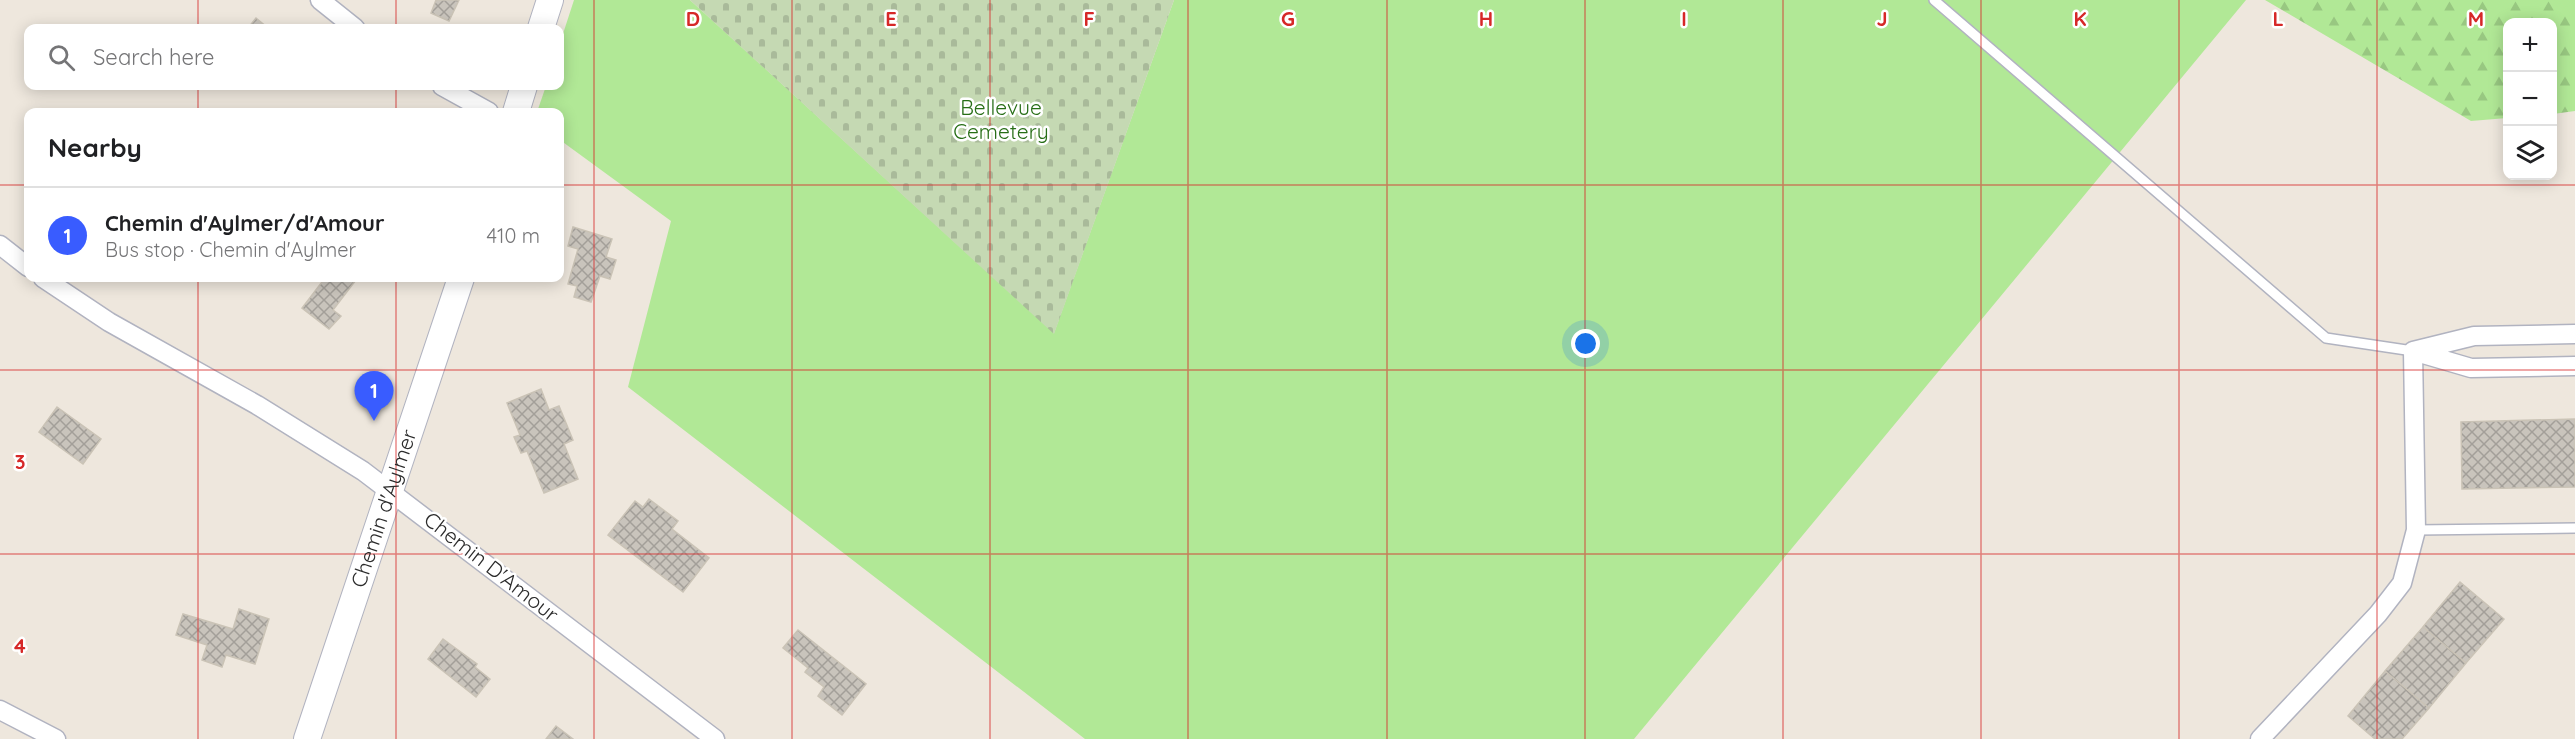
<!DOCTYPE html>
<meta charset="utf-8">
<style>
:root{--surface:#fff;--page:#f6f6f6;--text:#202124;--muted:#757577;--line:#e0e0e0;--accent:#395cff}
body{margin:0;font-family:Quicksand,sans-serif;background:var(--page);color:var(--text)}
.controls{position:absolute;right:18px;top:18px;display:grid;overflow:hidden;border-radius:12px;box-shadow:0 3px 15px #0003}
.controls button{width:54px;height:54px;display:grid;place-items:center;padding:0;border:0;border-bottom:2px solid var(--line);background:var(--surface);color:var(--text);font:30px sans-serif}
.you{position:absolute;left:1586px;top:344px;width:21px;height:21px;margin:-15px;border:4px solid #fff;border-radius:50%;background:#1a73e8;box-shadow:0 0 0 9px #1a73e833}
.badge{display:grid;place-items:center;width:39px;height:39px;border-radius:50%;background:var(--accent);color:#fff;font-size:20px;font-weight:700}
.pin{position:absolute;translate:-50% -50px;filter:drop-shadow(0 2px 3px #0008)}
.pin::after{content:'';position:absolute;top:32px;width:21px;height:18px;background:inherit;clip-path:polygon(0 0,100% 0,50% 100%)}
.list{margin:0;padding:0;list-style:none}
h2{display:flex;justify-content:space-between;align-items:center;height:78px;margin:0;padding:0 24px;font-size:26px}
h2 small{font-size:20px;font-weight:400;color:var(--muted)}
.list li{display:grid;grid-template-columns:39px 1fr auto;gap:18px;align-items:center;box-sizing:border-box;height:96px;padding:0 24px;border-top:2px solid var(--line)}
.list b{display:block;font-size:22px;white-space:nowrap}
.list p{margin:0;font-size:20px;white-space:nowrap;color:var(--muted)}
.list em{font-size:20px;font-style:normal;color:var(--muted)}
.icon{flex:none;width:33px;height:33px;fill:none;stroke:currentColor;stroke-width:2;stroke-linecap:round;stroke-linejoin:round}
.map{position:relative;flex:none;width:2575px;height:739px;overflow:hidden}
.search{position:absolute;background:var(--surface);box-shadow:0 3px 15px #0003;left:24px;top:24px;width:540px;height:66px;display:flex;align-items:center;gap:15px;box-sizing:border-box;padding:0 21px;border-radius:12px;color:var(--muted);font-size:22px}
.panel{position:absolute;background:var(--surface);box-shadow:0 3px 15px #0003;left:24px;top:108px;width:540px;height:174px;border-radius:12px}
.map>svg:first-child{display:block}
.grass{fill:#b1e896}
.forest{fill:url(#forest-firs)}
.cemetery{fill:url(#cemetery-stones)}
.building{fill:url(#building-cross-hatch);stroke:#cac3b6;stroke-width:1.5}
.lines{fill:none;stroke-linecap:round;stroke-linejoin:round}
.lane-casing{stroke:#b1b3c0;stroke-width:12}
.street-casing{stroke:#b1b3c0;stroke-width:21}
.secondary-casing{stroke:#b1b3c0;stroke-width:28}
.lane{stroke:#fff;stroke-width:9}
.street{stroke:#fff;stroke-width:18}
.secondary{stroke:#fff;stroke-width:26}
.grid{fill:none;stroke:#d62828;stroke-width:1.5;stroke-opacity:0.55}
.labels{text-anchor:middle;stroke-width:5;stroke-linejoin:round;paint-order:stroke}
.park-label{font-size:21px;fill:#276e16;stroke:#fff}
.street-label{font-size:21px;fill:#2b2b2b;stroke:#fff}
.grid-label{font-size:20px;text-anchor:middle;font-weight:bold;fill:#d62828;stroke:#fff;stroke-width:5;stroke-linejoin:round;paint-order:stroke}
</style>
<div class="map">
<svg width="2575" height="739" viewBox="0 0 2575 739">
<defs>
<pattern id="forest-firs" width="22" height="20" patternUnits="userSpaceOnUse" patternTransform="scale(1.5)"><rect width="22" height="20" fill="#b1e896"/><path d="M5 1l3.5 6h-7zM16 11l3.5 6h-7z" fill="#98c781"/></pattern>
<pattern id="cemetery-stones" width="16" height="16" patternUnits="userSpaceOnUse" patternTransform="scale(1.5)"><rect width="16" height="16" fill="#c5d9b3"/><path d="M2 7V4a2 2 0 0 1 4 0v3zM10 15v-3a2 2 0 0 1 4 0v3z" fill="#a9ba9a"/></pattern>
<pattern id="building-cross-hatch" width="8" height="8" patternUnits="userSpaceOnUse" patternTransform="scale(1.5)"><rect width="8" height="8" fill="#c9c4bc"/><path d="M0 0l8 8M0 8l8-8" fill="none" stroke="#a39f99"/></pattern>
</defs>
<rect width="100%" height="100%" fill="#eee7dd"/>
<path class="grass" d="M574 0H690L1054 333 1174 0H2246L1634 739H1085L628 387 671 221 560 140V112H537L546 86H560V43Z"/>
<path class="forest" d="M2265 0H2575V111L2553 114 2552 22H2508L2507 118 2471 121Z"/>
<path class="cemetery" d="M690 0H1174L1054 334Z"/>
<path class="building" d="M436 0H459L449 21 431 13Z
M256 18 268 28H248Z
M573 227 612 239 606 257 616 260 610 279 600 276 591 302 574 297 577 286 568 284 578 249 568 246Z
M325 278H353L356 280 333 310 341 316 329 329 302 308Z
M541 389 549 410 559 406 573 440 564 444 578 479 544 493 527 451 521 453 514 437 520 435 507 403Z
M57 407 101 439 83 464 39 432Z
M2575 419V487L2462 489 2461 422Z
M649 499 678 521 672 529 709 558 683 592 608 535 635 501 643 507Z
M2460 582 2504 619 2466 663 2423 627Z
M239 609 269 619 255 664 226 655 222 667 202 660 207 645 176 635 183 614 233 629Z
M2423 627 2466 663 2429 708 2385 671Z
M798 630 866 684 842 715 818 696 824 687 805 672 808 668 783 648Z
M443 639 477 664 475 667 490 679 476 697 428 659Z
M2385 671 2429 708 2402 739H2375L2348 716Z
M556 726 573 739H546Z"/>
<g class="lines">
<g class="lane-casing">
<path id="lane" d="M1934 0 2326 338 2413 351
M2416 530 2575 528"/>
</g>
<g class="street-casing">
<path id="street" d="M320 0 355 28
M442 86 489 112
M0 245 28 267
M43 278 109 322 257 405 363 471 715 739
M2575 334 2474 336 2413 351 2471 368 2575 366
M0 710 56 739
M2260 739 2378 614 2402 583 2416 530 2413 351"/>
</g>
<g class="secondary-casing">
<g id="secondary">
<path d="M541 28 550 0"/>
<path d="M516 112 524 86"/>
<path id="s1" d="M307 739 461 278"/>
</g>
</g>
<use href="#lane" class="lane"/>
<use href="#street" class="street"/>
<use href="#secondary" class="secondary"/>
</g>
<path class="grid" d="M198 0V28M396 0V28M594 0V739M792 0V739M990 0V739M1188 0V739M1387 0V739M1585 0V739M1783 0V739M1981 0V739M2179 0V739M2377 0V739M198 86V112M396 86V112M0 185H28M560 185H2575M198 278V739M396 278V739M0 370H2575M0 554H2575"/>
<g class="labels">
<g class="park-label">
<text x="1001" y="115">Bellevue<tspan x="1001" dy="24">Cemetery</tspan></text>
</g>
<g class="street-label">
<text dy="7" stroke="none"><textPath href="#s1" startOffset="243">Chemin d'Aylmer</textPath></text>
<text transform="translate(491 567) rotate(38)" y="7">Chemin D'Amour</text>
</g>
</g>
<g class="grid-label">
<text x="693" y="26">D</text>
<text x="891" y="26">E</text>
<text x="1089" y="26">F</text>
<text x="1288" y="26">G</text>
<text x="1486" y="26">H</text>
<text x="1684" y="26">I</text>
<text x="1882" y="26">J</text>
<text x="2080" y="26">K</text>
<text x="2278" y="26">L</text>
<text x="2476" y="26">M</text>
<text x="20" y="469">3</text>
<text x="20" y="653">4</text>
</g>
</svg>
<div class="controls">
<button>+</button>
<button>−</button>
<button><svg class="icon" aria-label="layers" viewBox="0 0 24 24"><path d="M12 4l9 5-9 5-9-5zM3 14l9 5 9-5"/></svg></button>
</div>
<div class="you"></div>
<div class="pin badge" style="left:374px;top:421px">1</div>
<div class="search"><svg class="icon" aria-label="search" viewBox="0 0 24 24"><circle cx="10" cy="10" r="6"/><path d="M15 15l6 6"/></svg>Search here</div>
<section class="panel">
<h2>Nearby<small></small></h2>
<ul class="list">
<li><span class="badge">1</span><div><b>Chemin d'Aylmer/d'Amour</b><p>Bus stop · Chemin d'Aylmer</p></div><em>410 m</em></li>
</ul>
</section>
</div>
